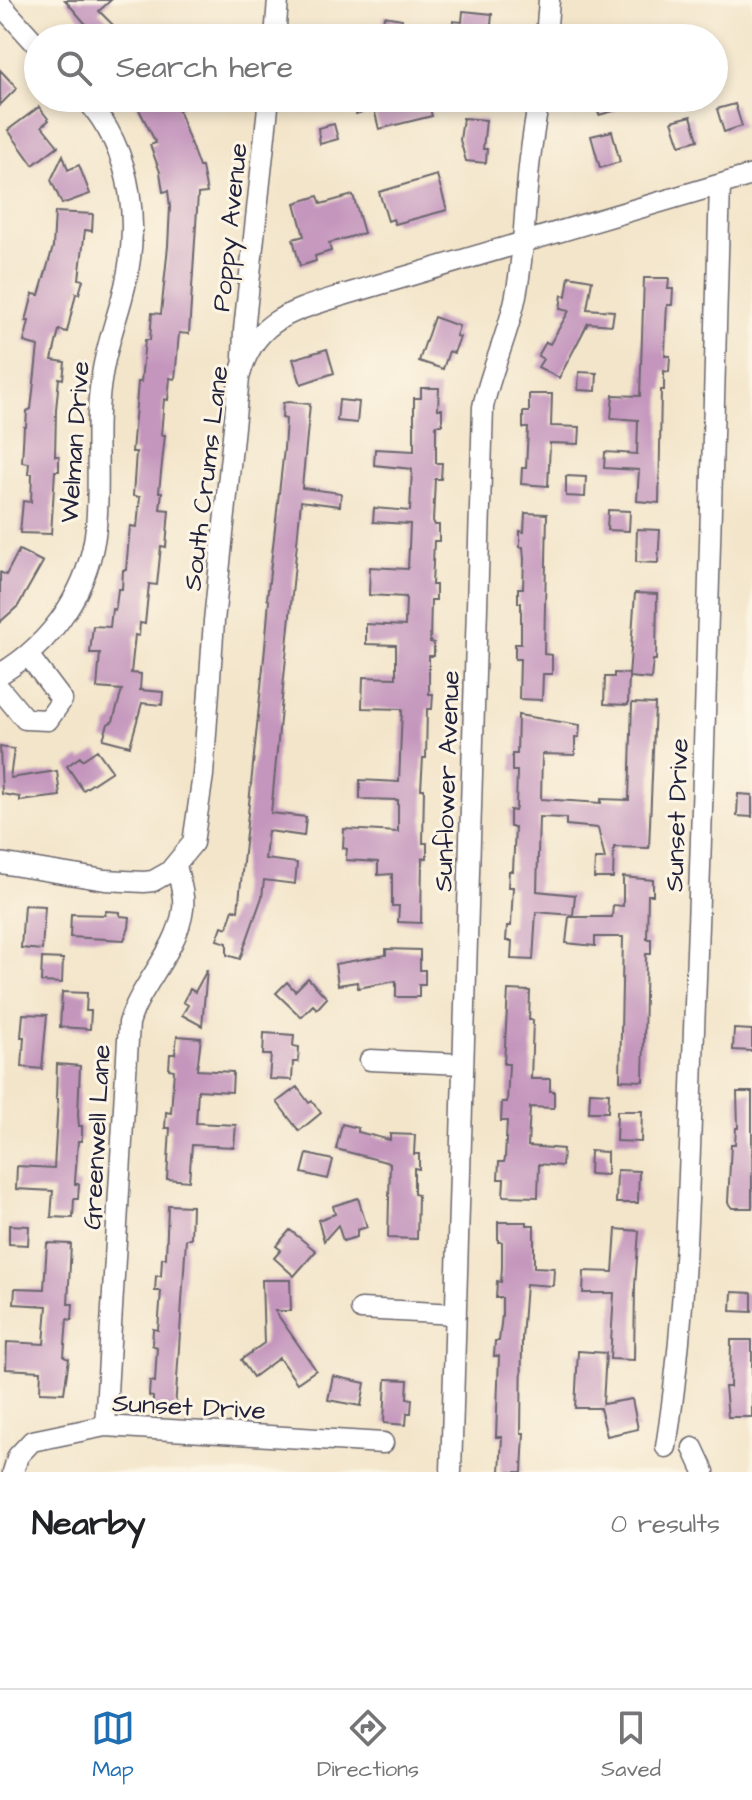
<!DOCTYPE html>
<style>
:root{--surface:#fff;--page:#f6f6f6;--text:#202124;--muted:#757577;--line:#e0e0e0;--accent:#1f6fb2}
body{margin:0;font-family:"Architects Daughter",sans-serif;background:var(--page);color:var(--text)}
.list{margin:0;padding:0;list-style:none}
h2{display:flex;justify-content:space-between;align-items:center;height:104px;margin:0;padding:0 32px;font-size:34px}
h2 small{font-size:26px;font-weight:400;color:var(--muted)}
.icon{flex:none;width:44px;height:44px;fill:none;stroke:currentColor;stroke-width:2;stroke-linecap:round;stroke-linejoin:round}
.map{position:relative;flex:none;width:752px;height:1472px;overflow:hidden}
.search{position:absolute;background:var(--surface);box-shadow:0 4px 12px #0003;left:24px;right:24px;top:24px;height:88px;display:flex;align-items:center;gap:20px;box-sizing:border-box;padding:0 28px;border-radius:44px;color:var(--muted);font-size:30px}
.sheet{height:216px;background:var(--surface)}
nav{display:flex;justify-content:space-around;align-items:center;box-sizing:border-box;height:112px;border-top:2px solid var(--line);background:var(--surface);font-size:22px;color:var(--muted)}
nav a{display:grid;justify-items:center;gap:4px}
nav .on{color:var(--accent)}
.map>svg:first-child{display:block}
.building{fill:#c496bd}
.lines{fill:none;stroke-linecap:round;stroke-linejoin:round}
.minor-casing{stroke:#6b666d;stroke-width:23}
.minor{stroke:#fff;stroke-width:20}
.labels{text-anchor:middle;stroke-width:6;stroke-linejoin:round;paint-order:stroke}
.street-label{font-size:26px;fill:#22223b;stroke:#fcf5e5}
</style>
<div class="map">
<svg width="752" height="1472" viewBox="0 0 752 1472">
<rect width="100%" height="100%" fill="#fcf5e5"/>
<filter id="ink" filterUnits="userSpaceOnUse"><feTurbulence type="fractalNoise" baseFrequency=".0125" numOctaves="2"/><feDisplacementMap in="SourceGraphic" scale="16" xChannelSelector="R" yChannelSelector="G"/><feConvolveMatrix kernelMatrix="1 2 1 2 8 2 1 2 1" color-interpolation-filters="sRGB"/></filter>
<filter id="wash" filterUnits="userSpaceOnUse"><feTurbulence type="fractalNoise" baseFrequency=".006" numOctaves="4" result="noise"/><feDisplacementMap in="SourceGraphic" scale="32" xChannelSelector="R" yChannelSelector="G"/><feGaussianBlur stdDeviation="1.8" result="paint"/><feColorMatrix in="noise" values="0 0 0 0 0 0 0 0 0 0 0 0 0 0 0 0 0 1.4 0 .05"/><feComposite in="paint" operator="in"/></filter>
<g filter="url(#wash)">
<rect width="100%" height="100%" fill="#f3e5ca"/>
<g id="blocks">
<path class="building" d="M65 0H111L99 11 115 27 112 30 119 38H81L90 29Z
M463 11 492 14 490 36 451 38 453 21 462 22Z
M384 16 402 19 399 38H381Z
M0 70 17 88 0 105Z
M133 98H177L182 107 178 109 199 167H202L207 193 198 194 189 334 179 333 175 379 170 378 168 400 164 399 161 435H165L159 492H162L160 509 169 510 166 547 161 546 157 585 149 584 145 624 140 623 139 636 135 635 131 673 141 674 140 690 163 692 162 705 142 703 130 746 103 739 108 724 113 721 122 690 97 688 100 653H90L93 626 110 627 112 609 115 610 116 606 118 589H122L123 570H126L130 526 137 527 140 497 133 496 136 452H132L138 382H141L145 340H150L152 313 161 314 168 246 170 207 168 191 163 192 160 172 150 145 156 143Z
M351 98H427L432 116 379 129 374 109 356 114Z
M594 98H613L617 110 599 115Z
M735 104 742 126 724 132 717 109Z
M39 107 49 120 42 126 58 146 33 165 8 130Z
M691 116 698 140 680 145 672 121Z
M463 118 486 120 483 149H487L486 163 466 161 460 140Z
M334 124 338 139 320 144 318 128Z
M612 131 620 162 600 168 591 136Z
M63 155 68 170 79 165 90 194 62 204 51 180Z
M437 175 447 210 395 224 393 219 388 221 379 192Z
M353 195 364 233 329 243 331 251 315 256 316 261 300 266 293 239 304 236 295 203 318 196 321 204Z
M55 212 93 214 92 231 85 230 79 279 83 280 79 294 76 293 67 332 59 330 52 360 65 362 63 379 59 378 56 410 55 456H59V471H55L51 534 20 533 23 501 31 502 32 474H28L29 463 22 462 24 427H26L27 411 31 409 38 346 24 342 29 321H26L33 294 39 295 53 247Z
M569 276 592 280 587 309 614 311 612 325 588 323 559 378 538 367 543 359 538 356 546 342 550 344 569 311 560 309 562 295 566 296Z
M644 278H669L668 289H673L672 305H667L666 323 665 356H670L669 372 664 371V390H661L659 503 637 501 639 470 604 468 605 452 637 454 638 420 611 418 613 395 640 396Z
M434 317 459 326 456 336 460 337 454 353 449 351 443 369 419 361Z
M327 349 334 373 301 384 293 359Z
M579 372 597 373 596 391 578 390Z
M421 388H439L438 409H442V425H436V463H442L441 479H435L433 521 435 525H439V541H434L432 585H436V600H431L430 642 434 643V656H429V694H433L432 709H427L426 758H423L421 789H424L423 843H427V858H422L421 923 398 922 399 906H392V874L378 875V862L346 860 347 849 343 848 344 829 398 832V800L360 799V780L399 782 402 709 362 708 363 677 396 678V645L366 644V624L405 626 406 597 369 595 370 567 408 569 410 524 373 522 374 508 410 511 412 469 374 465 375 449 414 451V398H421Z
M529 394H552L551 426 580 427 579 444 550 443 548 486 521 484 522 468H526L528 428H523V412H529Z
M339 400 359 402 357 423 337 421Z
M288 402 310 404 302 488 341 493 340 506 301 501 271 813 306 817 304 836 268 831 265 859 297 863 295 884 264 880 262 897 240 959 227 955V943L217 940 222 926 227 928 233 909 238 911 265 648 269 600 267 599 284 449 286 419 282 418 283 403Z
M566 476 586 477 585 497 566 496Z
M608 510 630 511 629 531 607 530Z
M525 513 547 514 544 654 552 655V674H543L542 700 519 699 520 659H515V644H521V603H518V588H523L524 559 523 547H520V531L524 532Z
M637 529 660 530 658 563 636 562Z
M19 550 43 562 18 606 0 622V572L6 575Z
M635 593 657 594 656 660H653L651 679 629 677Z
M614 673 629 674 628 705 604 704 605 677H614Z
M632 703 655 704 649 848 614 847 613 878H594L595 859H605L598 828 566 825V818L539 817 537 891 575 895 573 915 536 912 533 960 511 959 512 941H506L507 926H511L513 887H508L509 871H513L515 827H510V810L515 811 516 807 517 771H512V754H517L518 715 580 725 579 737H575V755L542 754 541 799 601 803V799L629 800Z
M0 747 14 749 10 778 57 771 60 796 20 801V797L2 794Z
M97 750 112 771 83 790 67 766 80 757 82 760Z
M738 794 752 795V817L737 816Z
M623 877 653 880V895H648L647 939H651V954H646L643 1081 620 1080 623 937H595V946L566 943 569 917H612L613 905 623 906Z
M24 905 45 906 42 950 21 948Z
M106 911 120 912V916L130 917 129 928 124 940 70 937 71 914 105 915Z
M386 949 420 950V970H425V985H419V997H396V981L358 988 357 982 338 985 335 964 386 955Z
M42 958 63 959 62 983 41 982Z
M207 970 202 1026 182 1015 188 1005 183 1002 190 989 195 992Z
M308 978 327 998 317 1009 313 1005 301 1017 276 993 287 982 295 991Z
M508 990 530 991 529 1020H533L531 1079H550V1091H554V1108L530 1107 528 1146 563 1149 562 1166 539 1164 538 1197 503 1196 504 1179H498L499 1162H504L505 1158 507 1121H501L502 1102H507L509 1064H504Z
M62 992 87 993 86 1011H91L90 1029 60 1027Z
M23 1014 47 1015 42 1069 22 1067 24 1037H21Z
M734 1029 752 1030V1051L733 1050Z
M264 1033 294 1035 293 1046 299 1047 298 1062H293L292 1080 269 1079 271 1055H263Z
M177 1036 201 1038 197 1070 233 1072 232 1092 198 1090 196 1123 236 1125 234 1147 192 1145 189 1181 167 1179 170 1128H165L166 1112 171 1113 174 1070 169 1069 170 1054H175Z
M57 1064 80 1066 78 1115 79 1126H82V1141H78L75 1181V1184H79L78 1199H74L73 1218 51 1217 53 1191 16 1189 17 1166 54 1168 58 1099H56Z
M297 1087 309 1103 312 1101 321 1113 299 1131 277 1102Z
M590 1092 609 1093 608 1112H589Z
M737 1092H752V1208H732L728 1203 731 1144H735L736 1128H738Z
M617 1111H642L641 1142 616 1141Z
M342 1124 358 1128V1132L390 1140V1134L415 1135 414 1154H419V1169L414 1168V1194L418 1195 417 1239 388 1238 390 1163 336 1149Z
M590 1151 607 1152V1175L589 1174Z
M307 1154 333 1160 328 1179 302 1173Z
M617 1170 639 1171 638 1203H616Z
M358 1198 367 1227 357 1230V1237L343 1241 338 1225 324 1241 318 1220 335 1214 333 1206Z
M168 1205 192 1206 191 1239H186L175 1410 153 1408V1397L149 1396 150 1381 155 1382 157 1347 152 1345 153 1329 158 1330 161 1291H155L156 1276H161L162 1258H166Z
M498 1222H527V1225H534V1267L554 1268 553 1286 526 1284 522 1339 521 1433H524L522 1472H500L502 1437H496L499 1356H494L495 1341H499L502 1315V1298H496L497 1281 501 1282 502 1267V1242H498Z
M9 1225 29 1226 28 1245 9 1244Z
M616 1229 639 1231 635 1286 634 1360 610 1359 614 1293H583L584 1271 613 1272Z
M290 1230 316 1251 294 1276 274 1258 281 1250 276 1246Z
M47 1243 71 1244 68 1304H73L72 1320 67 1319 64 1357 69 1359 64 1393 40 1392 41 1371 6 1369 7 1342 44 1344 47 1306 14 1304 15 1288 44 1289Z
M262 1280H290L291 1311H275L316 1370 297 1383 279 1358 253 1377 241 1360 264 1343Z
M732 1292 752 1293V1312L731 1311Z
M731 1340H752V1417H728L725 1387H730Z
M578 1351 606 1353 603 1404 632 1399 638 1429 607 1436 600 1408H575Z
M333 1376 365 1383 361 1406 328 1400Z
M386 1379 408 1380 407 1398 412 1399 411 1413H407L406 1425 384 1423Z"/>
</g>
</g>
<g filter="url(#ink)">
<use href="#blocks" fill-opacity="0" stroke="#6b666d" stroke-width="2"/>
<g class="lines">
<g class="minor-casing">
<path id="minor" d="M0 4 38 46
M275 38 278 0
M546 38 549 0
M243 357 244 330 269 98
M0 674C53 643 90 588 96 527 101 476 93 425 102 375 106 348 115 324 122 298 141 229 135 153 85 98
M0 689 25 719 48 720 62 700 28 655
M0 863 105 880 144 882 153 881 169 872 193 843 203 775 214 621 239 378C253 321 289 312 340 296L752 175
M370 1060 463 1064
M361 1309 456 1314
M105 1426 129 1023C141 982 178 951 183 909 185 895 179 879 176 865
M666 1447C689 1301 689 1151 695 1004 706 731 712 457 720 185
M693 1448 704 1472
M13 1472 18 1456 32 1441 105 1426 383 1443
M451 1472 483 407C491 369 509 333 516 295 524 256 524 217 528 178 530 151 535 124 539 98"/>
</g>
<use href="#minor" class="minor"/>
</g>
</g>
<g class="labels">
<g class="street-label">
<text transform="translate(229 227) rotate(-84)" y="9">Poppy Avenue</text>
<text transform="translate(74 442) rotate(-86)" y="9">Welman Drive</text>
<text transform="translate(205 478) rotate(-83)" y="9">South Crums Lane</text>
<text transform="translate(446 781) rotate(-88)" y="9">Sunflower Avenue</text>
<text transform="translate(676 815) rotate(-88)" y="9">Sunset Drive</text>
<text transform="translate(96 1137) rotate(-87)" y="9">Greenwell Lane</text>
<text transform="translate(189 1406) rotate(3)" y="9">Sunset Drive</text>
</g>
</g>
</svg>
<div class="search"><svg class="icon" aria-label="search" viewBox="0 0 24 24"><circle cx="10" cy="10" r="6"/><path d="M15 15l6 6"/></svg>Search here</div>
</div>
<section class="sheet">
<h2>Nearby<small>0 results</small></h2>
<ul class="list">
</ul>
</section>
<nav>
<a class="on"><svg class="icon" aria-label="map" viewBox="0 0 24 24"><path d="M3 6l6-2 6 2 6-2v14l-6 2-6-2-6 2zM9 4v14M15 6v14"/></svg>Map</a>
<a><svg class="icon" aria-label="directions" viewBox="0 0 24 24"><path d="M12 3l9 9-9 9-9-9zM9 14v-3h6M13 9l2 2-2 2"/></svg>Directions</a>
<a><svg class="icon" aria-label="saved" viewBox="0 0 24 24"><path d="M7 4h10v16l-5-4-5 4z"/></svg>Saved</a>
</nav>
